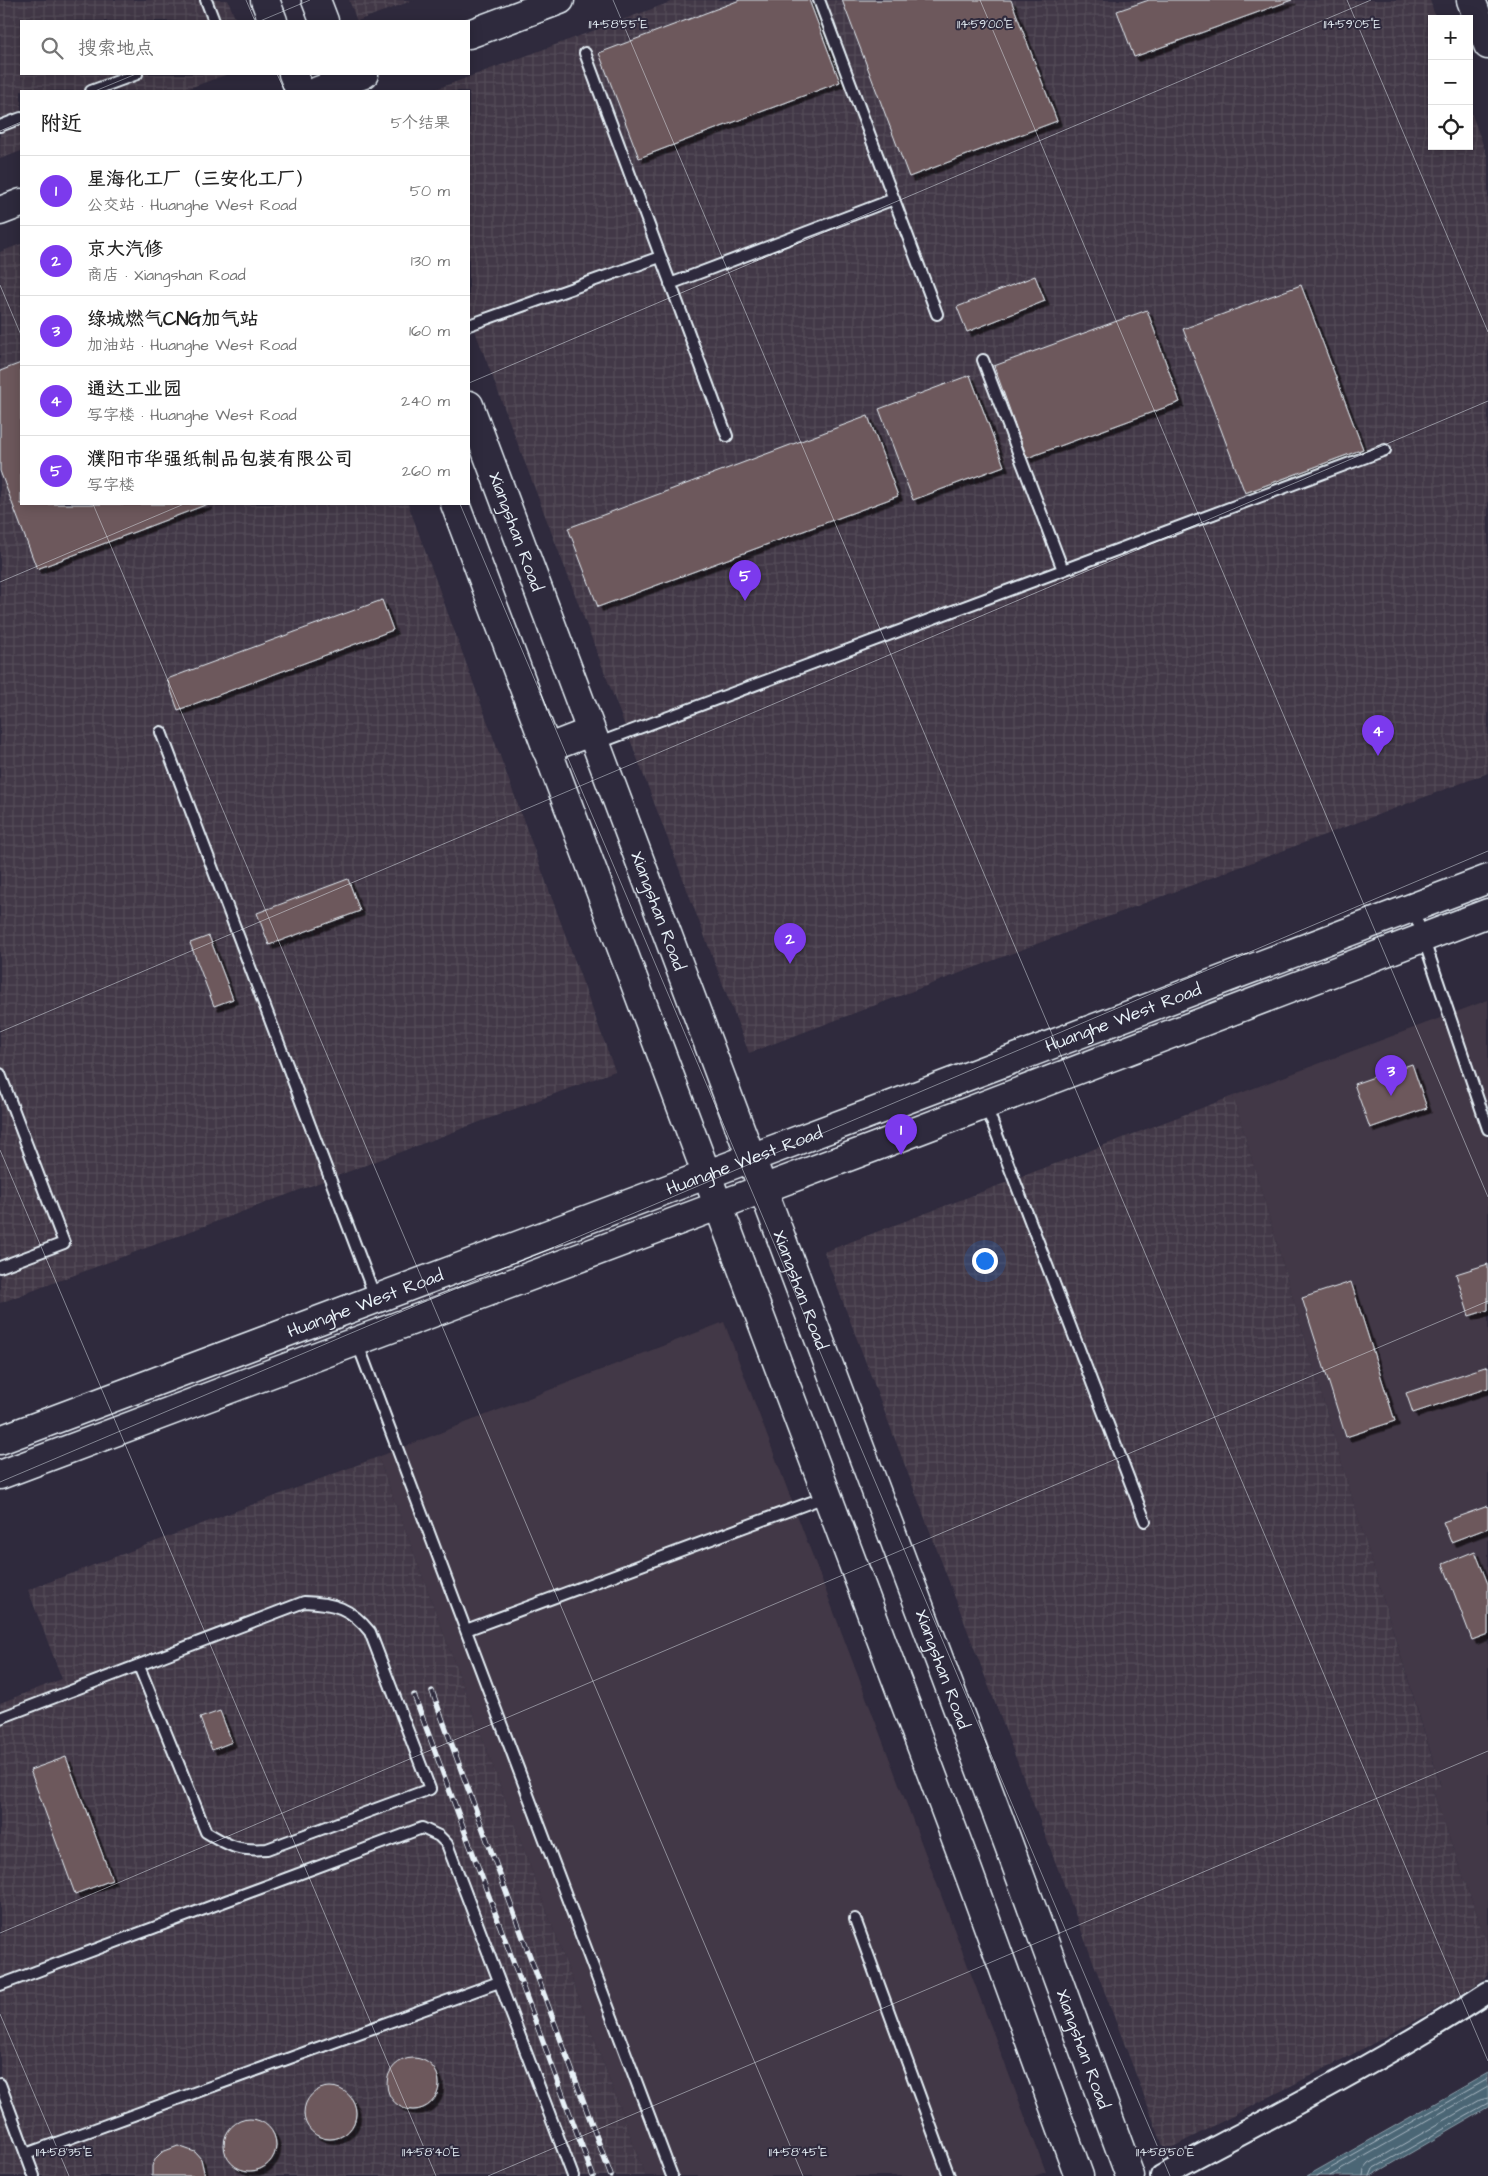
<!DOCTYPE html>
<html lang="zh">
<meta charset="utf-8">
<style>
:root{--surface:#fff;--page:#f6f6f6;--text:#222;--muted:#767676;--line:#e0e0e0;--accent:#7c3aed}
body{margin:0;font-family:"Architects Daughter","LXGW WenKai TC",sans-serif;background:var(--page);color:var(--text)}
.controls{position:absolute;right:15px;top:15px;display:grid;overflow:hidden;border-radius:0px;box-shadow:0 2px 12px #0003}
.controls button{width:45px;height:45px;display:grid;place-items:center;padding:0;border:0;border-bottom:1px solid var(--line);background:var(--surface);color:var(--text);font:25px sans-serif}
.you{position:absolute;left:984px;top:1260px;width:18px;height:18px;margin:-12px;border:4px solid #fff;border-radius:50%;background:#1a73e8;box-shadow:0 0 0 8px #1a73e833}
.badge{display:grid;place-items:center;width:32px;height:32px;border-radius:50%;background:var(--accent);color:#fff;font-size:16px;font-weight:700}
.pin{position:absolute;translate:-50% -41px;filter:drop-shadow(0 1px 2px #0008)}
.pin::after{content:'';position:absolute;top:26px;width:18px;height:15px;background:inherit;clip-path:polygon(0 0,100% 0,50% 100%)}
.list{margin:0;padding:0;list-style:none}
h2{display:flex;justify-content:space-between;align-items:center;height:65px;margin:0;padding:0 20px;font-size:21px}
h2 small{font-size:16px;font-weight:400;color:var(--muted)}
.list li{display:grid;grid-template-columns:32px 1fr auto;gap:15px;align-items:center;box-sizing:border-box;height:70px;padding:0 20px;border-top:1px solid var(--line)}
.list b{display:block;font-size:19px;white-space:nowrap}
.list p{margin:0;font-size:16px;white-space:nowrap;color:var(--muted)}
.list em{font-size:16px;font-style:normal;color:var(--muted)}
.icon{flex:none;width:28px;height:28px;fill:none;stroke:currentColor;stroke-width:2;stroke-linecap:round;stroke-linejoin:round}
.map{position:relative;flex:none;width:1488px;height:2176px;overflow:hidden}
.search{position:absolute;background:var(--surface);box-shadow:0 2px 12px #0003;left:20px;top:20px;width:450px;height:55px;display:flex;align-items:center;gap:12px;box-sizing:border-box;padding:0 18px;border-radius:0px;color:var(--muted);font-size:19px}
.panel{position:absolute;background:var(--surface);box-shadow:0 2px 12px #0003;left:20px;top:90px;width:450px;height:415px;border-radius:0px}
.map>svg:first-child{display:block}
.built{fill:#423846}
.industrial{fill:url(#industrial-grid)}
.water{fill:#4c6675;stroke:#8a9ea9}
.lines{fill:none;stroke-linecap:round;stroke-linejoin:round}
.shore{stroke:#aab9c4;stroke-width:1}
.building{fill:#6d585b;stroke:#e8f1f8;filter:url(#shadow)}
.lane-casing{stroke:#e8f1f8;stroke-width:14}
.street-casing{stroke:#e8f1f8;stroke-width:24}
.secondary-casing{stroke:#e8f1f8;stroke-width:31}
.primary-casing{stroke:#e8f1f8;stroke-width:31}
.lane{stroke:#2f2a3d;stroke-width:10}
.street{stroke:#2f2a3d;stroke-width:20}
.secondary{stroke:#2f2a3d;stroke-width:28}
.primary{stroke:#2f2a3d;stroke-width:28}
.rail-casing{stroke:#e8f1f8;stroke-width:5.5}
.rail{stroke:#2f2a3d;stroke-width:4;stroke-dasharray:11;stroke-linecap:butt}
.ticks{fill:none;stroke:#e8f1f8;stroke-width:1;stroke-opacity:0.45}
.labels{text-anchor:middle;stroke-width:4;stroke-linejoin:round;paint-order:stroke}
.street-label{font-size:18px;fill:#e8f1f8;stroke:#2f2a3d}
.ticks-label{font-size:12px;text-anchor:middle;fill:#e8f1f8;stroke:#2f2a3d;stroke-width:4;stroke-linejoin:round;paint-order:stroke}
</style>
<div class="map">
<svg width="1488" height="2176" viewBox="0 0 1488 2176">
<defs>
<pattern id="industrial-grid" width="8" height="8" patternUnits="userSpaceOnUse" patternTransform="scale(1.25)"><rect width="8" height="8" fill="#423846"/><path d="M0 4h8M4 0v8" fill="none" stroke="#544c58"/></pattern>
<filter id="shadow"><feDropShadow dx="4.5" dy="4.5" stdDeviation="0" flood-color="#0009"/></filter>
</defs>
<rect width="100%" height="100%" fill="#2f2a3d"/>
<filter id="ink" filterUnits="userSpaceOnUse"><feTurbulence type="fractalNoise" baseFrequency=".02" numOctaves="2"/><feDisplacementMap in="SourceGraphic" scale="10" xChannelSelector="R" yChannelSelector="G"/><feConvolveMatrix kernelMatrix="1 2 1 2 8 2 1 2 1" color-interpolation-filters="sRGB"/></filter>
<g filter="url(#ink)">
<path class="built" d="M1488 1000V1946L1432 1790 1441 1786 1353 1501 1233 1096Z
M724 1322 1046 2172 1034 2176H645L378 1457Z"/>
<path class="industrial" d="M0 0H228L236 21H21V74H228L181 91H21V151L0 159Z
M349 0H414L357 21Z
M676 0H1430L1436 19H1432V146H1469V107L1488 158V773L749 1053 469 315V91H431Z
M21 244V504H408L615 1071 0 1303V252Z
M1233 1096 1353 1501 1441 1787 1432 1790 1488 1946V1976L1453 2000 1372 2044 1165 2151 824 1252Z
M378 1457 645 2176H0V1703L62 1679 28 1590Z"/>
<path class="water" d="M1488 2073V2108L1371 2176H1307Z"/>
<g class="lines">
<path class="shore" d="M1317 2176 1488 2079
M1330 2176 1488 2086
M1363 2176 1364 2170 1369 2164 1480 2100 1488 2098
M1370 2176 1373 2169 1488 2104"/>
</g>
<path class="building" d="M740 0H809L840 82 639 158 599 53Z
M842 0H1011L1057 121 909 177Z
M1149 0H1292L1134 57 1117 11Z
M1035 276 1045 301 967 332 957 307Z
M1301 285 1363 449 1245 493 1183 329Z
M1147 310 1180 402 1027 458 994 366Z
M21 363V504H208L37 569 0 471V371Z
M970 375 1004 466 913 500 879 409Z
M868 416 898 496 598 607 568 528Z
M382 600 393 630 178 710 167 679Z
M348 879 360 911 269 945 257 913Z
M209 936 233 999 214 1006 190 943Z
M1412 1064 1427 1108 1370 1128 1354 1084Z
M1488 1264V1310L1469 1316 1456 1274Z
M1351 1282 1395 1421 1346 1437 1302 1298Z
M1488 1366V1388L1413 1413 1406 1393Z
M1488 1506V1528L1451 1542 1443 1522Z
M1475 1551 1488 1584V1634L1472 1640 1443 1564Z
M220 1711 232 1742 212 1750 200 1718Z
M66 1757 112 1880 75 1894 30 1770Z
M387 2084a26 26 0 1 1 52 0a26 26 0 1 1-52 0Z
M304 2113a26 26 0 1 1 52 0a26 26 0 1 1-52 0Z
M224 2145a26 26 0 1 1 52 0a26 26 0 1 1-52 0Z
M178 2146 195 2152 201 2159 205 2176H152V2166L156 2158 162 2152Z"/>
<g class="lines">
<g class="lane-casing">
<path id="lane" d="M206 0 214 21
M819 0 937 314
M585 53 727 436
M91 91 137 74
M0 126 21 118
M670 284 894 199
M469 325 660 257
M983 360 1063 570
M161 732 375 1297
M596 744 1385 450
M1413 908 1488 1129
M0 1074 64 1243 0 1267
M986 1106 1145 1521
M357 1342 672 2176
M466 1630 825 1497
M0 1718 304 1602C334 1603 351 1608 370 1632L430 1789 267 1849C238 1851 231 1847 206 1832L139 1666
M855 1919 949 2176
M0 1985 422 1828 439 1836 447 1844 573 2176
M0 2084 34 2176
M26 2154 499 1982"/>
</g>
<g class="street-casing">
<path id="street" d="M1161 2176C1271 2117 1383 2061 1488 1992"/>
</g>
<g class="secondary-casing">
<g id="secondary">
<path d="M265 0 273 21"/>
<path d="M316 0 324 21"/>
<path d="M1471 0 1488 45"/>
<path d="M469 34 560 0"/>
<path d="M293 74 300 91"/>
<path d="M318 91 364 74"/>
<path d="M0 211 21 203"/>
<path id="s1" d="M469 405 1008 1843 1130 2176"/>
<path d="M455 504 964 1860 1079 2176"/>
<path d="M546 749 590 732"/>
</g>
</g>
<g class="primary-casing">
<g id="primary">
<path id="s2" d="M0 1440 868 1114 1488 879"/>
<path d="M0 1475 880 1145 1488 913"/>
</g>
</g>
<use href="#lane" class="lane"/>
<use href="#street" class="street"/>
<use href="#secondary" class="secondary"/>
<use href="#primary" class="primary"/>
<g class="rail-casing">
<path id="rail" d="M432 1691 611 2176
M414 1695 593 2176"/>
</g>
<use href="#rail" class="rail"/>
</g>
</g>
<path class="ticks" d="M246 0 255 21M613 0 1488 2061M980 0 1488 1197M1347 0 1488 332M260 21 310 0M277 74 285 91M95 91 136 74M0 131 21 122M0 285 21 335M469 383 1371 0M93 504 803 2176M460 504 1170 2176M0 582 184 504M0 1032 1488 401M0 1150 436 2176M0 1482 1488 851M0 1933 1488 1301M0 2014 69 2176M488 2176 1488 1751"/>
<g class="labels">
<g class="street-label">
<text dy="6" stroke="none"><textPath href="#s1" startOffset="135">Xiangshan Road</textPath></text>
<text dy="6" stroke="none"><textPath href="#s1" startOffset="540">Xiangshan Road</textPath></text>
<text dy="6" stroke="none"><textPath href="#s2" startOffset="1200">Huanghe West Road</textPath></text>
<text dy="6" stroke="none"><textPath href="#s2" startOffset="795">Huanghe West Road</textPath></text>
<text dy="6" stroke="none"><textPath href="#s1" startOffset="945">Xiangshan Road</textPath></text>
<text dy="6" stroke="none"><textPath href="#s2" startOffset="390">Huanghe West Road</textPath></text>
<text dy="6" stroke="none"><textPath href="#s1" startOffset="1350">Xiangshan Road</textPath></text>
<text dy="6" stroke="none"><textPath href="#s1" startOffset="1755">Xiangshan Road</textPath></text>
</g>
</g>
<g class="ticks-label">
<text x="618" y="28">114°58'55"E</text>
<text x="985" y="28">114°59'00"E</text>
<text x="1352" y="28">114°59'05"E</text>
<text x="64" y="2156">114°58'35"E</text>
<text x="431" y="2156">114°58'40"E</text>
<text x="798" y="2156">114°58'45"E</text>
<text x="1165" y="2156">114°58'50"E</text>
</g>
</svg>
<div class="controls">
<button>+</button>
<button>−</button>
<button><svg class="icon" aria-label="locate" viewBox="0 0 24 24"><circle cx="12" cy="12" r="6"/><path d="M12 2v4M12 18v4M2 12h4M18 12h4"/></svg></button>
</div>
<div class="you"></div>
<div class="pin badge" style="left:901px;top:1155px">1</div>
<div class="pin badge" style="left:790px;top:964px">2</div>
<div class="pin badge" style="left:1391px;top:1096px">3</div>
<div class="pin badge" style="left:1378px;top:756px">4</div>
<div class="pin badge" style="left:745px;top:601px">5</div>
<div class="search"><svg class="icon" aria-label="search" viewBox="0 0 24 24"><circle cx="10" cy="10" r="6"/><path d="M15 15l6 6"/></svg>搜索地点</div>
<section class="panel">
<h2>附近<small>5个结果</small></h2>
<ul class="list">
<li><span class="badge">1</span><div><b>星海化工厂（三安化工厂）</b><p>公交站 · Huanghe West Road</p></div><em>50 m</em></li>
<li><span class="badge">2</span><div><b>京大汽修</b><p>商店 · Xiangshan Road</p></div><em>130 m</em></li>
<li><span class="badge">3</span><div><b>绿城燃气CNG加气站</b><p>加油站 · Huanghe West Road</p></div><em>160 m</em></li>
<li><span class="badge">4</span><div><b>通达工业园</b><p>写字楼 · Huanghe West Road</p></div><em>240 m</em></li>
<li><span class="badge">5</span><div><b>濮阳市华强纸制品包装有限公司</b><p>写字楼</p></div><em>260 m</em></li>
</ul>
</section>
</div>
